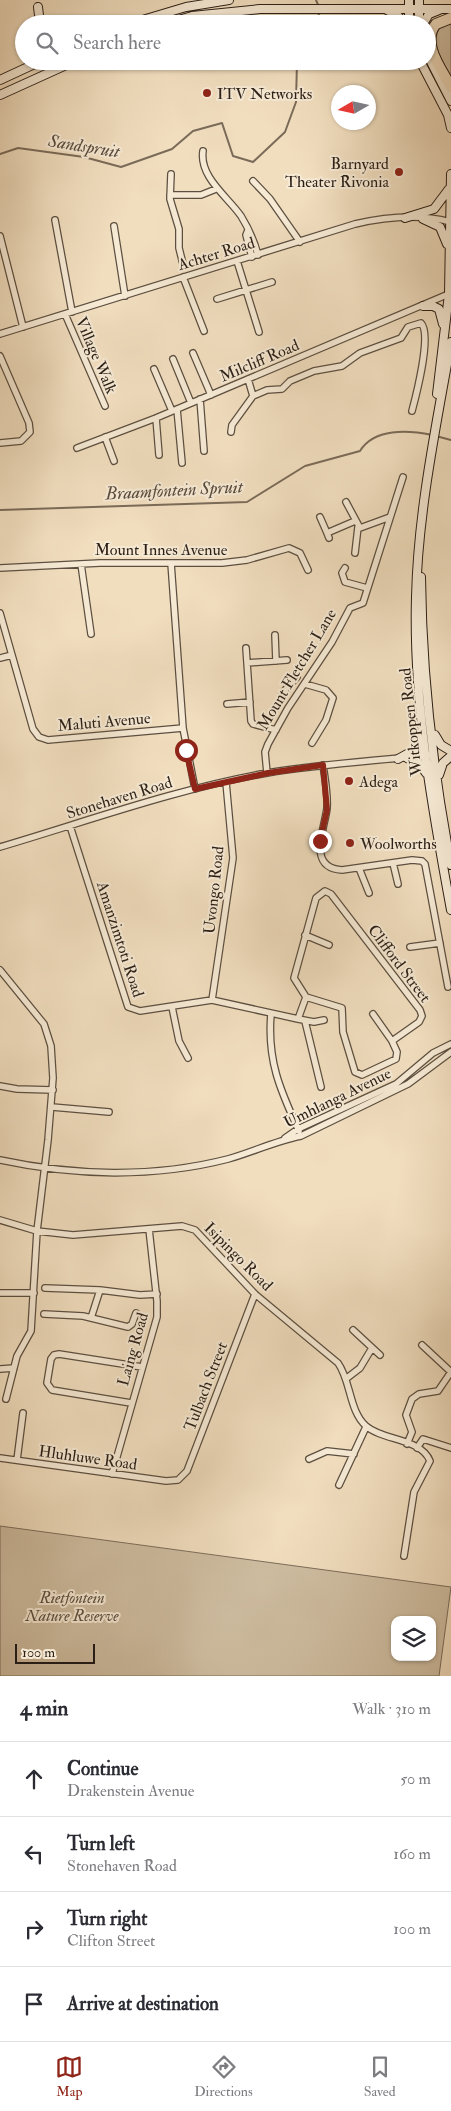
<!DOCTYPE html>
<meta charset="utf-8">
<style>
:root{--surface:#fff;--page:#f2f2f3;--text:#2b2b33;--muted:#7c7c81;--line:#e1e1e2;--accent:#8f2418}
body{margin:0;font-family:"IM FELL Double Pica",serif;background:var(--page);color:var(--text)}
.controls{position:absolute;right:15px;bottom:15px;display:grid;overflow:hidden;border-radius:10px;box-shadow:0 1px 4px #0004}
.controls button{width:45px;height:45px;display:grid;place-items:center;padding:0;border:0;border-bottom:1px solid var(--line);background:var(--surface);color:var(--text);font:25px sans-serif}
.compass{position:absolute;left:331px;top:85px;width:45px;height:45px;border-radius:50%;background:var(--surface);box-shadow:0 1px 4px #0004;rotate:261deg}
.scale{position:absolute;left:15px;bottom:12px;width:80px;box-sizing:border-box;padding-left:5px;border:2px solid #2b1f16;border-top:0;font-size:14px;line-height:18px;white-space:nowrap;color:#2b1f16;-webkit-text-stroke:4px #f6ead5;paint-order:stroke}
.stop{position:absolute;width:15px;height:15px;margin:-11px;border:4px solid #8f2418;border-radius:50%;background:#fff}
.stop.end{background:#8f2418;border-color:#fff;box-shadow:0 1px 5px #0008}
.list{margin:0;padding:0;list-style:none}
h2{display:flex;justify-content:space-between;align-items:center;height:65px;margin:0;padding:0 20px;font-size:21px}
h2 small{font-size:16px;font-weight:400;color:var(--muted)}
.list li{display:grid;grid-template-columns:32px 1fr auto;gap:15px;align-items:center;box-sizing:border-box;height:75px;padding:0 20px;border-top:1px solid var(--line)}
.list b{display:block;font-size:19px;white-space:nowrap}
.list p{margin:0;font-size:16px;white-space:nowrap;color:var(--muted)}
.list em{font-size:16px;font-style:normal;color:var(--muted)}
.icon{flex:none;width:28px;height:28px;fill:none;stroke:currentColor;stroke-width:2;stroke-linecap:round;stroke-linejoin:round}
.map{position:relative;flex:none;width:451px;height:1676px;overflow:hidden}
.search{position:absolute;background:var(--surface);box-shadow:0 1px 4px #0004;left:15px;right:15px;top:15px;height:55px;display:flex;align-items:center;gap:12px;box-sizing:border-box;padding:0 18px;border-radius:28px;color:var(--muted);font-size:19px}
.sheet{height:365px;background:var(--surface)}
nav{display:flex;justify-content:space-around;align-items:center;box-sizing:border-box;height:70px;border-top:1px solid var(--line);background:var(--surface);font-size:14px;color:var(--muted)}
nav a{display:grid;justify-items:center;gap:2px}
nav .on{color:var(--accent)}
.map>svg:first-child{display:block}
.green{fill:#cfbea2;stroke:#7d6e5c;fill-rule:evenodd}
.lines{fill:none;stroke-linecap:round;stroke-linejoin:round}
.stream{stroke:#7a6b59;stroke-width:2}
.minor-casing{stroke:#5c4f40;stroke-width:8}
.secondary-casing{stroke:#2b1f16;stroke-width:10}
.motorway-casing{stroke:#2b1f16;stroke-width:12}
.minor{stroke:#f6ead5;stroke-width:5.5}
.secondary{stroke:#f6ead5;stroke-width:8}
.motorway{stroke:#f1debf;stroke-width:10}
.route{stroke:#8f2418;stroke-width:6}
.poi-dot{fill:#8f2418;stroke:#f6ead5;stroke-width:2}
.labels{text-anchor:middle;stroke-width:4;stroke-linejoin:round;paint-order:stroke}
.poi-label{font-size:16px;fill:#2b1f16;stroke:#f6ead5;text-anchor:start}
.street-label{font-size:16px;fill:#2b1f16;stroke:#f6ead5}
.park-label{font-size:16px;font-style:italic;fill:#5c4f40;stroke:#f6ead5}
.water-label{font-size:18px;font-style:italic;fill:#594b3d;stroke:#f6ead5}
</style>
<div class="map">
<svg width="451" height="1676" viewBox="0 0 451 1676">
<rect width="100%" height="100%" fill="#f1debf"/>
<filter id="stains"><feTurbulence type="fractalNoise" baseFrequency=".004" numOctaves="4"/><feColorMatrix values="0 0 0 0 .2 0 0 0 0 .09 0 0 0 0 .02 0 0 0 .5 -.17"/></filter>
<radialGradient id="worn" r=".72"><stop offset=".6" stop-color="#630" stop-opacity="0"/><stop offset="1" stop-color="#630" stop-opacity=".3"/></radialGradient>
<path class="green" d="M451 23V77C444 62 430 45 439 29Z
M0 1526 451 1587 439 1676H0ZM395 1620H432V1657H395Z"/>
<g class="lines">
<path class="stream" d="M316 0 319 7
M313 24 321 11
M0 154 18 148 84 157 121 167 172 149 193 131 222 123 233 156 253 162 285 132 296 102 297 61
M436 436 451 440
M0 510 247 502 305 466 360 451C374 428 408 430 432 435"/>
<g class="minor-casing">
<path id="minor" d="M203 151C199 177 228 197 241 216 249 229 254 240 258 255
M171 174 170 199 179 229V248L183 264
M253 181 270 199 300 242
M170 195H201L216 189
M55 220 72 312
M114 226 125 296
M248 230 246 235 252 257
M0 236 23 327
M237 261 259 332
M183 277 204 331
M217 299 272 282
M65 314 105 406
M0 334 355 224C385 217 421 214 451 222
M193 353 211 395
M0 356 29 423 30 432 21 441 0 443
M173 359 191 403
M154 369 172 411
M253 396 267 390 282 389 290 381 314 371 342 366 360 353 401 338 408 327 421 323C432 334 416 396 412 411
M200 399 204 451
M177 409 182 463
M156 418 159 455
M231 432 232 425 253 396 248 379
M105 437 114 461
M77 448 156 418 451 293
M346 502 360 528 390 517
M320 517 327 533
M329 538 327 533 355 521
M355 553 358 527
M171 563 183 728 195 789
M81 564 91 634
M0 568 100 563H222L247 560 289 548 300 553 308 570
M345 568 342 573 345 582 367 588
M0 613 33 729 39 737 48 740 183 728
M275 635 276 661
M246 648 251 721 253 724 276 730
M0 658 12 655
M247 663 287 660
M305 684 326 690 333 698 326 720 312 743
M227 704 250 702
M266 726 285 690 297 677
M323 765C325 779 328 794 327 808 325 828 306 868 342 870L412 860 422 861 425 864 448 987
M267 773 265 752 268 744 288 708 332 642 350 608 363 603 403 477
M70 826 128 1007 140 1011 212 1000 298 1019 314 1022 324 1020
M0 847C88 821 176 789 267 773 321 764 375 761 429 755
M393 863 398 884
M359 868 369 893
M325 891 331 894 420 1010 422 1016 419 1022 392 1041 397 1052 396 1059 362 1075 355 1072 343 1032 342 1008 306 997 294 978 316 898Z
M305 935 329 945
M410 947 440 943
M0 970 44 1024 51 1046 53 1078 48 1140 37 1231 31 1331 17 1356 6 1399
M212 1000 233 858 226 782
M172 1007 179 1041 188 1058
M271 1014C267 1060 280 1090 299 1131
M373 1014 392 1041
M298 1019 306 997
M305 1021 321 1087
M0 1086 17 1089 53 1090
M52 1107 109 1112
M285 1138 298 1129 396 1084 433 1053 451 1044
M0 1160C74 1176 154 1178 228 1159 253 1152 275 1141 301 1136L408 1084 451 1052
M0 1220 37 1231 73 1235 182 1226 195 1230 255 1294 338 1363C351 1381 349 1411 366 1426 383 1441 421 1438 430 1461L414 1492 404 1556
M45 1288 100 1290 140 1295 157 1294
M0 1293H34
M44 1314 83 1316 128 1327 132 1324 136 1313
M91 1318 100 1290
M353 1330 380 1355
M422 1345 451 1372
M0 1369 14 1368
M347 1378 360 1368 372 1348
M131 1403 52 1390 47 1383 51 1359 54 1355 59 1354 142 1367
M407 1444 412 1432 406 1415 412 1399 419 1394 438 1391 451 1372
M417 1448 423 1439 451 1448
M0 1458 166 1481 178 1480 187 1471 255 1294
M309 1459 327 1451 354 1454
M17 1460 23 1413
M112 1474 157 1317V1301L149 1229
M339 1485 366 1427"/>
</g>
<g class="secondary-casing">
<path id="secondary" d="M419 0V24
M38 7 40 24
M387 10 398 16 404 24
M129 24 186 7 229 0
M165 24 192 16 260 9H451
M409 24V0
M423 24 429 14 439 10
M427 54 451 101
M420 61 448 115 451 128
M0 80 41 61
M0 95 75 61
M405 218 434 209 449 189
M423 219 440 227 447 244
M423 306H433L439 309 443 324
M451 342C436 427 418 512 416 597 413 702 432 807 451 910
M437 394 449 294 451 174
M421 577C422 673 433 771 451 865
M435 735 441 745 451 751
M407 758 420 764 426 773
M398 759 416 749 422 736
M439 775 443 763 451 756"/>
</g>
<g class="motorway-casing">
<path id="motorway" d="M451 18 436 24C420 42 442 70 451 87"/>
</g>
<use href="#minor" class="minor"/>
<use href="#secondary" class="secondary"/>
<use href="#motorway" class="motorway"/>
</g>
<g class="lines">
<path class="route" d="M186 750 195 789 268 773 323 765 327 810 320 841"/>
</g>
<g class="poi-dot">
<circle cx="207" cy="93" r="5"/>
<circle cx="399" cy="172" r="5"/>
<circle cx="349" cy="781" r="5"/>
<circle cx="350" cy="843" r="5"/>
</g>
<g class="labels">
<g class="poi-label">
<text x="217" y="99">ITV Networks</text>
<text x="389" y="169" text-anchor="end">Barnyard<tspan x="389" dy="18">Theater Rivonia</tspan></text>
<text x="359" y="787">Adega</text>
<text x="360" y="849">Woolworths</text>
</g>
<g class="street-label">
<text transform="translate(216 253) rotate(-17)" y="6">Achter Road</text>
<text transform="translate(97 355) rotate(67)" y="6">Village Walk</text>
<text transform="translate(259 360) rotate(-23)" y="6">Milcliff Road</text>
<text x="161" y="555">Mount Innes Avenue</text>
<text transform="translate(296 669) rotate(-59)" y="6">Mount Fletcher Lane</text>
<text transform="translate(104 721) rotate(-5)" y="6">Maluti Avenue</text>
<text transform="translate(410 722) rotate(-96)" y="6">Witkoppen Road</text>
<text transform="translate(119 797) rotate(-17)" y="6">Stonehaven Road</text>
<text transform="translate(213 890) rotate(-84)" y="6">Uvongo Road</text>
<text transform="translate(121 939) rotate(72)" y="6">Amanzimtoti Road</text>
<text transform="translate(400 963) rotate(53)" y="6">Clifford Street</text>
<text transform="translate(337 1097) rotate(-26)" y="6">Umhlanga Avenue</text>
<text transform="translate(239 1256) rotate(45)" y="6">Isipingo Road</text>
<text transform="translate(132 1349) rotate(-74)" y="6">Laing Road</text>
<text transform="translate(205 1386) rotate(-69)" y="6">Tulbach Street</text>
<text transform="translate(88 1457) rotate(8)" y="6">Hluhluwe Road</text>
</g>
<g class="park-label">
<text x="72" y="1603">Rietfontein<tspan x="72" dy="18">Nature Reserve</tspan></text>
</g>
<g class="water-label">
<text transform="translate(84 146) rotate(9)" y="6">Sandspruit</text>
<text transform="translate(174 490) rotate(-3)" y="6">Braamfontein Spruit</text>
</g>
</g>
<rect width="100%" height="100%" filter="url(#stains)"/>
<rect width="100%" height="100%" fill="url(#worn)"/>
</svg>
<div class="controls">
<button><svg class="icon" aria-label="layers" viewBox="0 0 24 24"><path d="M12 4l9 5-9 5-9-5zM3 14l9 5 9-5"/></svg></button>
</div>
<svg class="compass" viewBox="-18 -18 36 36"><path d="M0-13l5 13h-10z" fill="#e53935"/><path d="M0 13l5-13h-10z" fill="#7c7c81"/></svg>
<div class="scale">100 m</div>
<div class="stop" style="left:186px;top:750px"></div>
<div class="stop end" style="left:320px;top:841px"></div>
<div class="search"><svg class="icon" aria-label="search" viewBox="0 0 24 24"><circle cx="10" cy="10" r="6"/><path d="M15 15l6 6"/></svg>Search here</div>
</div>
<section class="sheet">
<h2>4 min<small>Walk · 310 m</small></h2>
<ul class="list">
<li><svg class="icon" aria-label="ahead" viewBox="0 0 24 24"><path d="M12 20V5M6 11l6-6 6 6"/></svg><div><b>Continue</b><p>Drakenstein Avenue</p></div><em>50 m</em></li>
<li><svg class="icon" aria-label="left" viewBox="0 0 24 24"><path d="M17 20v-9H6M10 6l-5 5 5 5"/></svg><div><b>Turn left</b><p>Stonehaven Road</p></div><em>160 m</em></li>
<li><svg class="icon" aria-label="right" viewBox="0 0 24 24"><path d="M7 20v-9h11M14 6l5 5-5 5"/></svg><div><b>Turn right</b><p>Clifton Street</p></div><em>100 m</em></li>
<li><svg class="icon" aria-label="arrive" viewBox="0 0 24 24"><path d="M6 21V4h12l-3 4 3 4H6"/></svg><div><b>Arrive at destination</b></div></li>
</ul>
</section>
<nav>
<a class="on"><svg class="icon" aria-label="map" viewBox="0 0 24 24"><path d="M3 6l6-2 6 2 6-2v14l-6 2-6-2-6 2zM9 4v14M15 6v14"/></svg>Map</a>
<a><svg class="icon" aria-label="directions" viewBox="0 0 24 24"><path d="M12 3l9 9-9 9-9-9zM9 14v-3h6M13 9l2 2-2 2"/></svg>Directions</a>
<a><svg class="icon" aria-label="saved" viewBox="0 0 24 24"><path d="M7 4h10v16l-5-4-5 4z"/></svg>Saved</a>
</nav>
